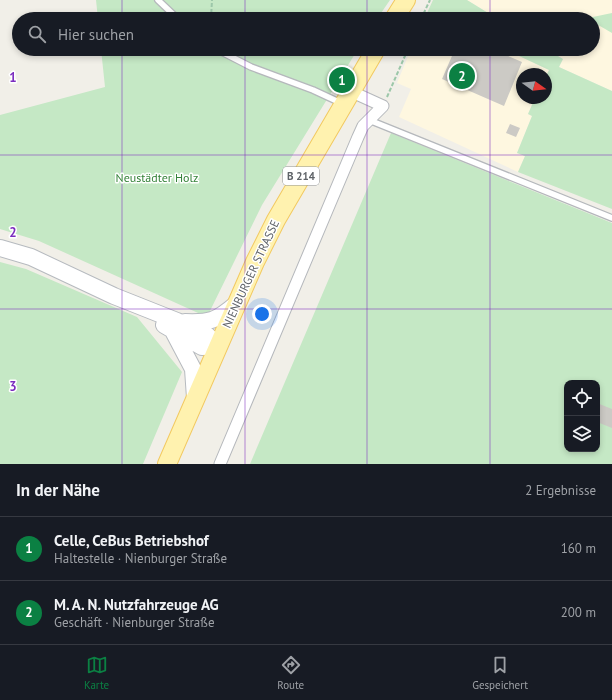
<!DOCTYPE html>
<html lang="de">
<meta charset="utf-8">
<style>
:root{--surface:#171b24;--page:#20242c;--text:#f1f3f6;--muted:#9ea1a6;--line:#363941;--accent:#0b8043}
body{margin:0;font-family:"PT Sans",sans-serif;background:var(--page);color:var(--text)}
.controls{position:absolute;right:12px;bottom:12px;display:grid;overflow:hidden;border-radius:8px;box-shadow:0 2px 6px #0003}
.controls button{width:36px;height:36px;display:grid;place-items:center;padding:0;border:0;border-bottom:1px solid var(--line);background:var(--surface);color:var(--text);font:20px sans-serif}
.compass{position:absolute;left:516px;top:68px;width:36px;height:36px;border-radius:50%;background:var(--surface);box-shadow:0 2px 6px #0003;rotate:105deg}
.you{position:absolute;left:262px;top:314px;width:14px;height:14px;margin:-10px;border:3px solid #fff;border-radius:50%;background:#1a73e8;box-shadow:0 0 0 6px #1a73e833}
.badge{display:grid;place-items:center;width:26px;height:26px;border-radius:50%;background:var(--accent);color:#fff;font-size:13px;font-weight:700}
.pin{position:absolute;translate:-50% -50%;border:2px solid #fff;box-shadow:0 1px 4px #0006}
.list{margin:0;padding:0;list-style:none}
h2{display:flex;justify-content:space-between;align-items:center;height:52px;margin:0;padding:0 16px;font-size:17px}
h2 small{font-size:13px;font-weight:400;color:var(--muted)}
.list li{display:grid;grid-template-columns:26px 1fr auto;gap:12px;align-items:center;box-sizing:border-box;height:64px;padding:0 16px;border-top:1px solid var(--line)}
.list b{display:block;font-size:15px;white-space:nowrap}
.list p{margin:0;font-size:13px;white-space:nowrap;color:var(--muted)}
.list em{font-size:13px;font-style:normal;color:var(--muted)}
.icon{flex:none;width:22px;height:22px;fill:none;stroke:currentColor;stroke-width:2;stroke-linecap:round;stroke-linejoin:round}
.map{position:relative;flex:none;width:612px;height:464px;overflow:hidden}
.search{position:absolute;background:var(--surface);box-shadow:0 2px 6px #0003;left:12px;right:12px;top:12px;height:44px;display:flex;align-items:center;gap:10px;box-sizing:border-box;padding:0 14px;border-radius:22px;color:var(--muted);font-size:15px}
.sheet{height:180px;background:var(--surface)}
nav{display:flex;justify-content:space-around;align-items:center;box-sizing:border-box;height:56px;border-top:1px solid var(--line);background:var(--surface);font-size:11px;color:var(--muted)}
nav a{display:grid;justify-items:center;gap:2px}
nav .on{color:var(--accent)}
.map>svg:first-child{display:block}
.commercial{fill:#fef7e0}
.green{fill:#c5e8c5;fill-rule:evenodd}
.building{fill:#cccac5}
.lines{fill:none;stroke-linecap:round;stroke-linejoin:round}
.service-casing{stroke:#b5b8bc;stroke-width:8}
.minor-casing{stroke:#b5b8bc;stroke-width:13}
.secondary-casing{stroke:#b6babf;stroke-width:18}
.primary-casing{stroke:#f2c960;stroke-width:20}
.path{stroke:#9cc7a9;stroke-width:2;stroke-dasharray:4 2;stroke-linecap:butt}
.service{stroke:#fff;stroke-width:5.5}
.minor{stroke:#fff;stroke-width:11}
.secondary{stroke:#fff;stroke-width:16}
.primary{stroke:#fff2af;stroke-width:18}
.grid{fill:none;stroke:#7b2cbf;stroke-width:1;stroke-opacity:0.55}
.labels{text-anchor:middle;stroke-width:3;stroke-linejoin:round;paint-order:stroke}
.shield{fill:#fff;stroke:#8f9295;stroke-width:1}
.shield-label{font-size:11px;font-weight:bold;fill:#5f6368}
.park-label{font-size:12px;fill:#348238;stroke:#fff}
.street-label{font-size:12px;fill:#5f6368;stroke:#fff}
.grid-label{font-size:13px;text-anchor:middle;font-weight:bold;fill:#7b2cbf;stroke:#fff;stroke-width:3;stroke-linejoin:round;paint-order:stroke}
</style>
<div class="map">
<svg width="612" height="464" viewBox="0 0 612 464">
<rect width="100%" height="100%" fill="#f1efe8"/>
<path class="commercial" d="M467 0H612V91L559 67 563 59 546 49H593V19H498Z
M411 49H504L549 70 546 76V74H522V98H535L528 114 532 116 517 153 525 156 518 172 399 117 411 89 397 83Z"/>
<path class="green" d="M96 0H390L377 19H98Z
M433 0H467L498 19H440L427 13Z
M612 13V33L593 22V19L588 18Z
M101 49H358L262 205 207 317 39 241 0 229V115L105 87Z
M504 49H546L563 59 559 67 612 91V209L518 172 525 156 517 153 532 116 528 114 535 98H546V76L549 70Z
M391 133 612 223V464H250ZM567 383H597V449H567Z
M0 262 26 269 137 317 182 372 143 464H0Z"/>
<path class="building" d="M455 49H492L522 62 504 106 442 79Z
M510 124 520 128 516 137 506 133Z
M597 403 612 409V428L597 422Z"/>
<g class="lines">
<g class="service-casing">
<path id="service" d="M158 0 178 19
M216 49 251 67 313 90 341 103
M369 120 612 218"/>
</g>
<g class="minor-casing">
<path id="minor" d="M220 464 358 137 363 126 383 106 350 91"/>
</g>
<g class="secondary-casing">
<path id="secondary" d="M0 248 31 257 114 296 177 321 207 335 218 346
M185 322C210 323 216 321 236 304
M164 325 202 347 218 346
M173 331 193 369 195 398"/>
</g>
<g class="primary-casing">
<path id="primary" d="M394 19 406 0
M167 464 255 262 276 220 376 49"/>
</g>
<path class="path" d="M211 19 212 0
M421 19 430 0
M387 97 408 49"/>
<use href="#service" class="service"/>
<use href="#minor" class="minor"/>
<use href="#secondary" class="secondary"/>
<use href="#primary" class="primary"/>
</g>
<path class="grid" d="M122 0V19M245 0V19M367 0V19M490 0V19M122 49V464M245 49V464M367 49V464M490 49V464M0 155H612M0 309H612"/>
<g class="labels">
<rect class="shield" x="283" y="167" width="36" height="18" rx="3"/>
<g class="shield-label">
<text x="301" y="180">B 214</text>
</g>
<g class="park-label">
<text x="157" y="182">Neustädter Holz</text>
</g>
<g class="street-label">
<text transform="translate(251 274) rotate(-65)" y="4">NIENBURGER STRASSE</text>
</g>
</g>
<g class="grid-label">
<text x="13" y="82">1</text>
<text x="13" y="237">2</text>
<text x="13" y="391">3</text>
</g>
</svg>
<div class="controls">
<button><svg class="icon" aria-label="locate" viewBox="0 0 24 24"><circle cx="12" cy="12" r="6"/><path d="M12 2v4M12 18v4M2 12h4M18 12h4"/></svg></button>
<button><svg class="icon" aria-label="layers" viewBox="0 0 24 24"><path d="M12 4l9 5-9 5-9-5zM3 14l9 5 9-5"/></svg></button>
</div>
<svg class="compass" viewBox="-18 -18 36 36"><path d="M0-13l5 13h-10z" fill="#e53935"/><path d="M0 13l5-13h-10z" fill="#9ea1a6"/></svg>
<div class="you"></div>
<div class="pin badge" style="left:342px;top:80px">1</div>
<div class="pin badge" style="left:462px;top:76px">2</div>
<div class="search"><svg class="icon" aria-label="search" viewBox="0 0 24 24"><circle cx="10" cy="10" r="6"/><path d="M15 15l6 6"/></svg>Hier suchen</div>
</div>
<section class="sheet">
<h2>In der Nähe<small>2 Ergebnisse</small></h2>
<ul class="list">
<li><span class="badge">1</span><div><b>Celle, CeBus Betriebshof</b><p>Haltestelle · Nienburger Straße</p></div><em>160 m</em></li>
<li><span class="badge">2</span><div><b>M. A. N. Nutzfahrzeuge AG</b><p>Geschäft · Nienburger Straße</p></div><em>200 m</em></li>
</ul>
</section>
<nav>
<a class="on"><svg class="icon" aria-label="map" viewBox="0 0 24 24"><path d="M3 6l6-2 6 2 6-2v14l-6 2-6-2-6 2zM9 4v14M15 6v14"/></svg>Karte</a>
<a><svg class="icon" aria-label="directions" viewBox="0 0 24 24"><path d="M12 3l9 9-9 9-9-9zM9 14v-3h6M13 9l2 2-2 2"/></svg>Route</a>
<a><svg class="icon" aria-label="saved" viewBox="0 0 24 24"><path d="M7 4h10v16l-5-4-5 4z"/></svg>Gespeichert</a>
</nav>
